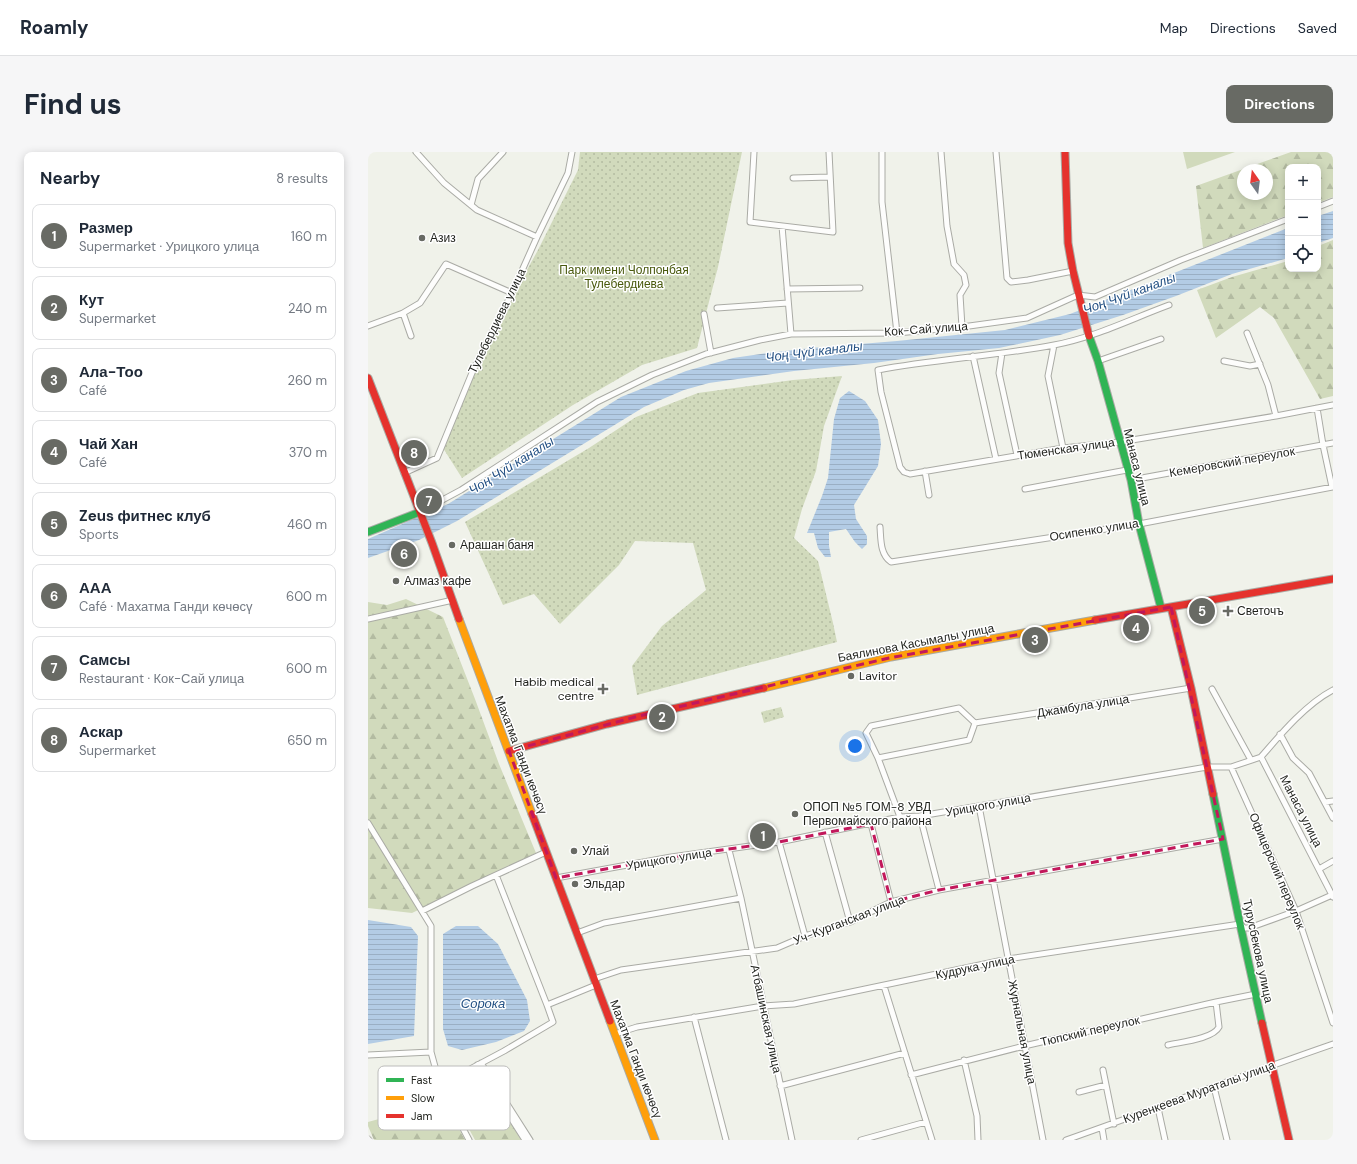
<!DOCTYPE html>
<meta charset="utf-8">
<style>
:root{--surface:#fff;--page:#f6f6f7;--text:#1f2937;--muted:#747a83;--line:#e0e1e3;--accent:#686a64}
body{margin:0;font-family:"DM Sans",sans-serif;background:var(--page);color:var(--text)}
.controls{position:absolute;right:12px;top:12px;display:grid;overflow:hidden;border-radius:8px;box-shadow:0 2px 10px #0003}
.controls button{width:36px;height:36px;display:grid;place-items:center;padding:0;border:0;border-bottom:1px solid var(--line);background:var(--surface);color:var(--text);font:20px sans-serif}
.compass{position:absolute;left:869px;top:12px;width:36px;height:36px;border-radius:50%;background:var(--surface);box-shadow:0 2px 10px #0003;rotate:346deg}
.you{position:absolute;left:487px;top:594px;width:14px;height:14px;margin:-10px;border:3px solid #fff;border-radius:50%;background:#1a73e8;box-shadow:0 0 0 6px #1a73e833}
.badge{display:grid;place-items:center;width:26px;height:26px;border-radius:50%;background:var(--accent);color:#fff;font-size:13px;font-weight:700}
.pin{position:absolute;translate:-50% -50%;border:2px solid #fff;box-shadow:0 1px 4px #0006}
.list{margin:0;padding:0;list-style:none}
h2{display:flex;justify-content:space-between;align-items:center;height:52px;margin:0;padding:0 16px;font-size:17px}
h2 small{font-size:13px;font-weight:400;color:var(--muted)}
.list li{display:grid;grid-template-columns:26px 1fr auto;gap:12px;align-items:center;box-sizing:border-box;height:64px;margin:0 8px 8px;padding:0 8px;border:1px solid var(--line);border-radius:8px}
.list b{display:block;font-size:15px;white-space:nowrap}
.list p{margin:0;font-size:13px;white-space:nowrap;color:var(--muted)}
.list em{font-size:13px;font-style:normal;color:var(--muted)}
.icon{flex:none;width:22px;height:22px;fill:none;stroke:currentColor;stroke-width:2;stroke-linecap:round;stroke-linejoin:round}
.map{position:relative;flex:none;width:965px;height:988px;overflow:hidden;border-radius:8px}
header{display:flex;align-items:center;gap:24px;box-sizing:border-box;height:56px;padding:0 20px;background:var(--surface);border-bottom:1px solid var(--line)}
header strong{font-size:19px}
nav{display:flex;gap:22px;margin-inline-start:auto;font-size:14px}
.intro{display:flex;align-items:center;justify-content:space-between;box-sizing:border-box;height:96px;padding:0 24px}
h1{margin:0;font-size:28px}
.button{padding:10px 18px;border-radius:8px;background:var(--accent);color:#fff;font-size:14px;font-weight:700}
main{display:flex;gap:24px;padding:0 24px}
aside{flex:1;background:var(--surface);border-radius:8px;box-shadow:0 2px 10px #0003}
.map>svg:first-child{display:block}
.green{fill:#d1dabc}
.forest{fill:url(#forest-firs);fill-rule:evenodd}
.park{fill:url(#park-dots)}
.water{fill:url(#water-rules)}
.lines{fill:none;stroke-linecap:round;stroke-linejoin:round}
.street-casing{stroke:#aaaba5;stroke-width:7}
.fast-casing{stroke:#aaaba5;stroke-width:9}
.slow-casing{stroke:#aaaba5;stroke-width:9}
.jam-casing{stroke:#aaaba5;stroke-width:9}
.street{stroke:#fdfdfc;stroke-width:5}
.fast{stroke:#30b455;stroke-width:7}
.slow{stroke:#ff9f0a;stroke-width:7}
.jam{stroke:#e5322d;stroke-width:7}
.marked{fill:none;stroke:#c2185b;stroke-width:3;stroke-dasharray:8 5;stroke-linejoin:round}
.poi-dot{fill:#686a64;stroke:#fff;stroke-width:1.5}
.labels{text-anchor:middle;stroke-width:3;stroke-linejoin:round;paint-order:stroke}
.poi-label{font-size:12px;fill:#1f211c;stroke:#fff;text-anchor:start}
.park-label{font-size:12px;fill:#49590d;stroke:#fff}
.street-label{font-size:12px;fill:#1f211c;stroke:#fff}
.water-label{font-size:13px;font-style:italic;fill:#245184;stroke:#fff}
.key{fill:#fff;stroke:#bcbcbb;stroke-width:1}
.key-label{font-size:11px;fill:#1f211c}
</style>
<header>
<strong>Roamly</strong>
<nav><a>Map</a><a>Directions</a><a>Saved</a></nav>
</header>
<div class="intro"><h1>Find us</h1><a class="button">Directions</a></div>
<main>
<aside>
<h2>Nearby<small>8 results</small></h2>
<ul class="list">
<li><span class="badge">1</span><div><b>Размер</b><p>Supermarket · Урицкого улица</p></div><em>160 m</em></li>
<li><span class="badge">2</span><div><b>Кут</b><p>Supermarket</p></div><em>240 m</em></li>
<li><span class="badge">3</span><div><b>Ала-Тоо</b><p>Café</p></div><em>260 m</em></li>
<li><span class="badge">4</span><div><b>Чай Хан</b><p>Café</p></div><em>370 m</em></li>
<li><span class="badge">5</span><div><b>Zeus фитнес клуб</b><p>Sports</p></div><em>460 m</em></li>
<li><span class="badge">6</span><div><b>ААА</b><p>Café · Махатма Ганди көчөсү</p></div><em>600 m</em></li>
<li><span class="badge">7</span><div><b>Самсы</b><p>Restaurant · Кок-Сай улица</p></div><em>600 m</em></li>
<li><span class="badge">8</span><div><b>Аскар</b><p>Supermarket</p></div><em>650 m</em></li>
</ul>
</aside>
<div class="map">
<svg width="965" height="988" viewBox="0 0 965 988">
<defs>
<pattern id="forest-firs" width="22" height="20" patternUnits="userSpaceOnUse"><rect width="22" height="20" fill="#d1dabc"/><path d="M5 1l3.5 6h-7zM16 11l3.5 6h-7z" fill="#b3bba1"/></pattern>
<pattern id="park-dots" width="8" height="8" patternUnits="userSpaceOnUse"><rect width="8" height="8" fill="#d1dabc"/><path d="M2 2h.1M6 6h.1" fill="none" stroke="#b3bba1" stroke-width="1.8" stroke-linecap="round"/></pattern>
<pattern id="water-rules" width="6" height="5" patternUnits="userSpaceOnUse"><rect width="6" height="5" fill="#b3cce5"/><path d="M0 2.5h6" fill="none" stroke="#9aafc4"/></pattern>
</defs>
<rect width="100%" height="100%" fill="#f0f2ea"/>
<path class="green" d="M815 0H867L819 17Z"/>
<path class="forest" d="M923 0H965V45L950 51V15H920V63L835 96 828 34ZM875 18H899V42H875Z
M965 88V244L952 247 906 166 892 155 848 186 829 138 864 125 920 109V117H950V94Z
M38 447 75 465 107 547 131 612 168 701 44 761 0 756V450L19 453Z
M110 917 153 988H107L78 935Z
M76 949 97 988H6L0 974V970Z"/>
<path class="park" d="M212 0H374L350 115 329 196 274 213 205 253 94 326 75 296 104 225 144 145 170 98 210 18Z
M474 224 456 274 448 319 434 357 426 386 450 409 465 471 469 490 269 543 264 514 294 474 338 438 325 391 267 389 251 413 192 472 166 442 135 453 97 370 221 296 268 265 330 241 425 228Z
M413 555 416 565 396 571 393 560Z"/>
<path class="water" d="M965 59V86L950 91V64Z
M920 76V106L864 122 808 144 755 163 692 183 631 196 570 202 506 211 426 219 341 231 316 238 276 255 89 369 51 388 0 406V387L80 352 253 245 318 219 365 206 400 201 443 196 529 189 637 178 702 162Z
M481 239 497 249 510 268 513 292 510 314 486 353 488 367 499 384V392L494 397 487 390 478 377 461 380V394L463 405H457L450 396 446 381H439L454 344 460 326 466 267 472 246Z
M0 768 43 775 50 784 46 884 0 892Z
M88 774H110L130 792 159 848 162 869 156 879 128 890 94 898 80 894 75 877V782Z"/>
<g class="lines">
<g class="street-casing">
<path id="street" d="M48 0 76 31 109 58 169 85
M386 0 382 70 465 80 461 0
M514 0V50L529 181
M573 0 579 74 586 112 596 123 598 133 592 143 594 175
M628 0 639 126 643 130 660 128 705 119
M425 26 462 25
M103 53 110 27 135 0
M950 55 965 49
M414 74 423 182
M419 137 492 136
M801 153C763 167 725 186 686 193 628 204 569 207 510 218L513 240 532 315 536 320 542 322 695 296 752 290 908 264 965 253
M349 156 420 151
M35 161 52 151 78 112 144 141
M336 162 343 201
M0 174 35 161 43 184
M879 181 900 233 908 264
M686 193 680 224 695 296
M634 201 631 221 649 303
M605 204 628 307
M730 209 793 187
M856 209 882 214 892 212
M949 256 955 293 964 335
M557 319 561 343
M36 321 69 306 106 216 144 141 169 85 200 21 204 0
M763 328 965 291
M657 337 759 318
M52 360 93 338 229 250 284 223 338 202 392 188 423 182 529 181 594 175 659 166 710 143 727 145 813 108 920 67
M512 375C513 388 512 402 523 410L771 372 965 335
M0 467 85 448
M844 537 883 608
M591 556 607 571 601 588 510 606 498 581 503 574Z
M607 571 823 536
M912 582 925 606 941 621 965 666
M893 605C912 583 938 552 965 538
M510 606 532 665
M863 615 928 759 965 871
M957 650 965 649
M611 654 675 988
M552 664 571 738
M0 671 63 774V900L72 933 101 988
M503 672 523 750
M457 680 482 770
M411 690 437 784
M361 698 373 746 424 988
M951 717 965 709
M128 723 179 853 228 833
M188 726 303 705 411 690 532 665 552 664 611 654 839 615H863L893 605 965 745
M54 759 104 734 178 700
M209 781 236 771 373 746
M226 827 253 818 409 796 437 784 482 770 523 750 571 738 855 687
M516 834 564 988
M326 865 358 988
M247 882 269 875 395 854 426 852 640 807 872 772 876 776H881L928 759 964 743
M800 893C813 890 845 887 851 875L848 850
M0 903 63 900
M596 908 609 964 610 988
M113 911 162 988
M109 913 157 988
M735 918 746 972
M543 923 656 894 848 850 888 842
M72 933 136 899 185 870 179 853
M412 934 537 901
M846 935 859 988
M711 940 738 933
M790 956 797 988
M734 976 736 988
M0 987 1 988
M493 988 558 970
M698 988C787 957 875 923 965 892"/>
</g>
<g class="fast-casing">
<path id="fast" d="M721 184 730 209 763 328 771 372 793 456
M0 380 52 360
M845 642 872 772 894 871"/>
</g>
<g class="slow-casing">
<path id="slow" d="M91 467 164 662
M396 536 523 505 727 468
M242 869 287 988"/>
</g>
<g class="jam-casing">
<path id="jam" d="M697 0 700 91 705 119 721 184
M0 226 64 391 91 467
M803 455 823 536 845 642
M727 468 965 427
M141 599 239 572 396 536
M164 662 242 869
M894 871 921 988"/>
</g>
<use href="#street" class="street"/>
<use href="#fast" class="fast"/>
<use href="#slow" class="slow"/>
<use href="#jam" class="jam"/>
</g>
<path class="marked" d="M803 455 855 687 571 738 523 750 503 672 411 690 303 705 188 726 141 599 271 564 521 506Z"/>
<g class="poi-dot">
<circle cx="54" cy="86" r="4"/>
<circle cx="84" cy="393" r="4"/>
<circle cx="28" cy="429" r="4"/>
<path d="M858 453h4v4h4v4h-4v4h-4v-4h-4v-4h4z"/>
<circle cx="483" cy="524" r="4"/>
<path d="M233 531h4v4h4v4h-4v4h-4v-4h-4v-4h4z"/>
<circle cx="427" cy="662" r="4"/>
<circle cx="206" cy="699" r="4"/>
<circle cx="207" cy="732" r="4"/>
</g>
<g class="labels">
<g class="poi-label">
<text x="62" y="90">Азиз</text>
<text x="92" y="397">Арашан баня</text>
<text x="36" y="433">Алмаз кафе</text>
<text x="869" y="463">Светочъ</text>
<text x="491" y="528">Lavitor</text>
<text x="226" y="534" text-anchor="end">Habib medical<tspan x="226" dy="14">centre</tspan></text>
<text x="435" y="659">ОПОП №5 ГОМ-8 УВД<tspan x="435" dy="14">Первомайского района</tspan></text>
<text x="214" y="703">Улай</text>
<text x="215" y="736">Эльдар</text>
</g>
<g class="park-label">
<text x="256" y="122">Парк имени Чолпонбая<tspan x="256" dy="14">Тулебердиева</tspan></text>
</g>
<g class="street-label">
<text transform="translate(129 169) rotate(-64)" y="4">Тулебердиева улица</text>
<text transform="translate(558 177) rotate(-4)" y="4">Кок-Сай улица</text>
<text transform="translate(698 297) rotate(-8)" y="4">Тюменская улица</text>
<text transform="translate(864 310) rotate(-10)" y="4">Кемеровский переулок</text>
<text transform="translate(769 315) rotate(76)" y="4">Манаса улица</text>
<text transform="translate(726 378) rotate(-9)" y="4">Осипенко улица</text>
<text transform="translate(548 491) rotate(-11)" y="4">Баялинова Касымалы улица</text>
<text transform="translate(715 554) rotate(-9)" y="4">Джамбула улица</text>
<text transform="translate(153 603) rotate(69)" y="4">Махатма Ганди көчөсү</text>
<text transform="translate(620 653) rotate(-10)" y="4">Урицкого улица</text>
<text transform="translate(933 659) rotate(63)" y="4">Манаса улица</text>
<text transform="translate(301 707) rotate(-9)" y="4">Урицкого улица</text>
<text transform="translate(909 719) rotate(67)" y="4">Офицерский переулок</text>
<text transform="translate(481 768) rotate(-21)" y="4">Уч-Курганская улица</text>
<text transform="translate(890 799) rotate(78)" y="4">Турусбекова улица</text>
<text transform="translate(607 815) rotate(-12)" y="4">Кудрука улица</text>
<text transform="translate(398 867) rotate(78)" y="4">Атбашинская улица</text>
<text transform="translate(722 879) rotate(-13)" y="4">Тюпский переулок</text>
<text transform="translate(654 880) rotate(79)" y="4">Журнальная улица</text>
<text transform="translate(268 907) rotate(69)" y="4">Махатма Ганди көчөсү</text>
<text transform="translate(831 940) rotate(-20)" y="4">Куренкеева Мураталы улица</text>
</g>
<g class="water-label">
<text transform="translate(761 141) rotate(-20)" y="5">Чоң Чүй каналы</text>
<text transform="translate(446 199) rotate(-7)" y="5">Чоң Чүй каналы</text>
<text transform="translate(143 313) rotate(-32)" y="5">Чоң Чүй каналы</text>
<text x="115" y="856">Сорока</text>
</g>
</g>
<rect x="10" y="914" width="132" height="64" rx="6" class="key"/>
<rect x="18" y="926" width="18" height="4" fill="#30b455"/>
<rect x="18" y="944" width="18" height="4" fill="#ff9f0a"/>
<rect x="18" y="962" width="18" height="4" fill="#e5322d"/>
<g class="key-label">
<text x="43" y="932">Fast</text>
<text x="43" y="950">Slow</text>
<text x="43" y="968">Jam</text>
</g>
</svg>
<div class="controls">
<button>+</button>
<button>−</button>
<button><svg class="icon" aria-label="locate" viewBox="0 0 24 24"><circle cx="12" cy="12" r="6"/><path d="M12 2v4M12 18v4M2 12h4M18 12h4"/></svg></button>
</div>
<svg class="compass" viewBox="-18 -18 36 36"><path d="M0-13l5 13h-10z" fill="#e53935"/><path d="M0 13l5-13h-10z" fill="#747a83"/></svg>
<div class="you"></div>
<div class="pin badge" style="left:395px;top:684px">1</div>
<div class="pin badge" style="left:294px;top:565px">2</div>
<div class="pin badge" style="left:667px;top:488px">3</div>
<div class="pin badge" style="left:768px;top:476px">4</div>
<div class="pin badge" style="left:834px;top:459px">5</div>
<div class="pin badge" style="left:36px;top:402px">6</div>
<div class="pin badge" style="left:61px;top:349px">7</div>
<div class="pin badge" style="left:46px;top:301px">8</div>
</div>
</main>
